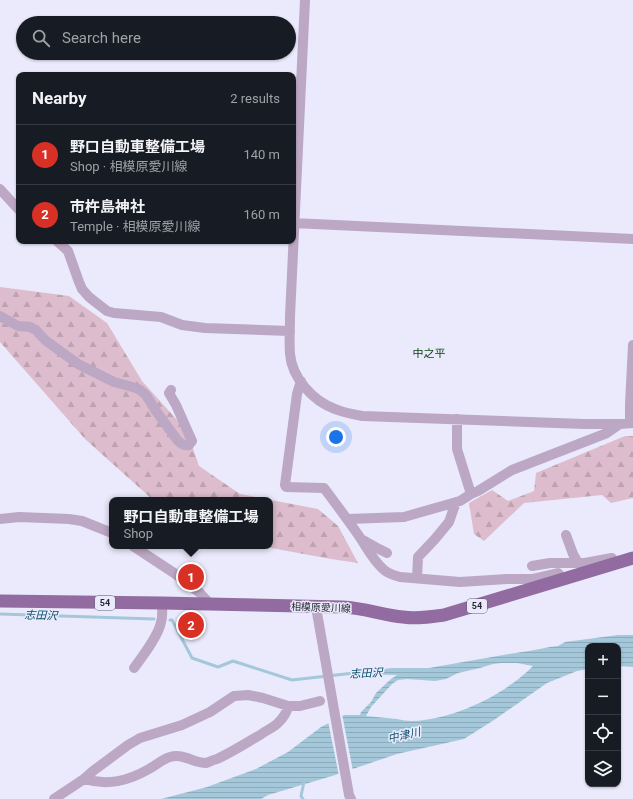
<!DOCTYPE html>
<meta charset="utf-8">
<style>
:root{--surface:#171b24;--page:#242831;--text:#f1f3f6;--muted:#9ea1a6;--line:#363941;--accent:#d93025}
body{margin:0;font-family:Roboto,"Noto Sans JP",sans-serif;background:var(--page);color:var(--text)}
.controls{position:absolute;right:12px;bottom:12px;display:grid;overflow:hidden;border-radius:8px;box-shadow:0 1px 3px #0004}
.controls button{width:36px;height:36px;display:grid;place-items:center;padding:0;border:0;border-bottom:1px solid var(--line);background:var(--surface);color:var(--text);font:20px sans-serif}
.you{position:absolute;left:336px;top:437px;width:14px;height:14px;margin:-10px;border:3px solid #fff;border-radius:50%;background:#1a73e8;box-shadow:0 0 0 6px #1a73e833}
.badge{display:grid;place-items:center;width:26px;height:26px;border-radius:50%;background:var(--accent);color:#fff;font-size:13px;font-weight:700}
.pin{position:absolute;translate:-50% -50%;border:2px solid #fff;box-shadow:0 1px 4px #0006}
.popup{position:absolute;left:109px;top:497px;width:164px;height:52px;box-sizing:border-box;display:grid;place-content:center;border-radius:8px;background:var(--surface);filter:drop-shadow(0 1px 3px #0005);font-size:13px;white-space:nowrap;color:var(--muted)}
.popup b{font-size:15px;color:var(--text)}
.popup::after{content:'';position:absolute;left:50%;top:100%;margin-left:-8px;border:8px solid transparent;border-top-color:var(--surface)}
.list{margin:0;padding:0;list-style:none}
h2{display:flex;justify-content:space-between;align-items:center;height:52px;margin:0;padding:0 16px;font-size:17px}
h2 small{font-size:13px;font-weight:400;color:var(--muted)}
.list li{display:grid;grid-template-columns:26px 1fr auto;gap:12px;align-items:center;box-sizing:border-box;height:60px;padding:0 16px;border-top:1px solid var(--line)}
.list b{display:block;font-size:15px;white-space:nowrap}
.list p{margin:0;font-size:13px;white-space:nowrap;color:var(--muted)}
.list em{font-size:13px;font-style:normal;color:var(--muted)}
.icon{flex:none;width:22px;height:22px;fill:none;stroke:currentColor;stroke-width:2;stroke-linecap:round;stroke-linejoin:round}
.map{position:relative;flex:none;width:633px;height:799px;overflow:hidden}
.search{position:absolute;background:var(--surface);box-shadow:0 1px 3px #0004;left:16px;top:16px;width:280px;height:44px;display:flex;align-items:center;gap:10px;box-sizing:border-box;padding:0 14px;border-radius:22px;color:var(--muted);font-size:15px}
.panel{position:absolute;background:var(--surface);box-shadow:0 1px 3px #0004;left:16px;top:72px;width:280px;height:172px;border-radius:8px}
.map>svg:first-child{display:block}
.forest{fill:url(#forest-firs)}
.water{fill:url(#water-rules);fill-rule:evenodd}
.pier{fill:#eaeafc}
.lines{fill:none;stroke-linecap:round;stroke-linejoin:round}
.stream{stroke:#a4c8da;stroke-width:3}
.minor{stroke:#bca7c4;stroke-width:10}
.major{stroke:#926ca1;stroke-width:13}
.labels{text-anchor:middle;stroke-width:3;stroke-linejoin:round;paint-order:stroke}
.shield{fill:#eaeafc;stroke:#62626d;stroke-width:1}
.shield-label{font-size:9px;font-weight:bold;fill:#282830}
.street-label{font-size:10px;fill:#282830;stroke:#eaeafc}
.neighbourhood-label{font-size:11px;fill:#0a440f;stroke:#eaeafc}
.water-label{font-size:11px;font-style:italic;fill:#064d67;stroke:#eaeafc}
</style>
<div class="map">
<svg width="633" height="799" viewBox="0 0 633 799">
<defs>
<pattern id="forest-firs" width="22" height="20" patternUnits="userSpaceOnUse"><rect width="22" height="20" fill="#ddbdcd"/><path d="M5 1l3.5 6h-7zM16 11l3.5 6h-7z" fill="#bea2b0"/></pattern>
<pattern id="water-rules" width="6" height="5" patternUnits="userSpaceOnUse"><rect width="6" height="5" fill="#a4c8da"/><path d="M0 2.5h6" fill="none" stroke="#8dacbb"/></pattern>
</defs>
<rect width="100%" height="100%" fill="#eaeafc"/>
<path class="forest" d="M0 287 69 296 107 323 142 381 187 431 199 466 240 494 318 509 338 526 358 563 331 559 260 546H270V500H153L85 439 0 342Z
M625 436H633V498L611 503 602 495 524 503 484 541 474 534 469 503 492 490 508 501 534 491 536 473Z"/>
<path class="water" d="M618 635H633V667L618 666V646H588V669L577 671 547 683 494 720 464 739 397 754 332 776 268 795 261 799H161L207 787 256 769 288 752 321 727 344 715H360L361 712 371 702 376 693 391 679 397 675 345 674 392 668H429L509 654 529 651 550 647 558 646 565 642ZM501 663H517L533 666C503 696 454 719 412 721 407 721 402 720 397 719 387 718 376 717 366 716L371 707 392 684 398 680 407 679 435 681 446 679 458 673 480 668 493 664Z"/>
<path class="pier" d="M342 714 353 771 339 776 328 721Z"/>
<g class="lines">
<path class="stream" d="M0 614 154 619
M170 620H172L192 658 218 667 233 661 292 680 363 672
M303 799 301 796 304 782"/>
<path class="minor" d="M305 0 290 316C290 329 289 342 290 354 292 378 313 401 335 409 344 413 353 414 362 416L584 424H620L633 423
M0 189 19 210
M293 223 633 239
M57 241 68 251 79 282 82 289 89 297 107 311 114 313 161 317 182 325 205 328 290 331
M0 316 18 326 30 327 36 330 45 340 78 364 114 382 136 388 140 390 146 395 156 411 178 441C182 444 184 446 189 445L192 441 176 405 169 393 171 390
M301 381 297 394 285 485 286 487 324 488C336 504 348 520 359 536 367 548 373 560 383 569 388 574 394 575 400 577L460 582 507 579H532L558 573 563 579
M630 423V404L633 345
M471 494 478 491 512 470 607 433 620 424
M0 519 19 517 69 519 82 521 112 533
M348 519 404 517 460 501 471 494 457 449V419
M566 535 573 554 578 563
M363 540 379 549 387 553
M133 546 174 573 200 593 210 604
M532 566 550 563H585L612 558 616 563
M417 578 418 557 435 539 449 522 456 502
M316 607 349 795 351 799
M134 668C142 657 159 635 161 622 163 616 162 609 162 603
M84 779C108 786 128 781 149 769 156 765 163 759 170 757 184 753 193 763 206 763 209 762 213 760 217 759 232 752 246 743 260 735 265 731 273 728 278 723 283 718 287 713 288 706
M54 799 84 779 93 771 128 745 140 738 182 725 210 712 234 696 248 695 263 698 288 706H300L320 701"/>
<path class="major" d="M0 601 162 603 343 607C364 608 383 615 403 617 417 619 430 617 444 615L633 558"/>
</g>
<g class="labels">
<g class="shield">
<rect x="95" y="596" width="20" height="14" rx="3"/>
<rect x="467" y="599" width="20" height="14" rx="3"/>
</g>
<g class="shield-label">
<text x="105" y="606">54</text>
<text x="477" y="609">54</text>
</g>
<g class="street-label">
<text transform="translate(321 607) rotate(2)" y="4">相模原愛川線</text>
</g>
<g class="neighbourhood-label">
<text x="429" y="357">中之平</text>
</g>
<g class="water-label">
<text transform="translate(41 615) rotate(2)" y="4">志田沢</text>
<text transform="translate(366 673) rotate(-3)" y="4">志田沢</text>
<text transform="translate(404 735) rotate(-13)" y="4">中津川</text>
</g>
</g>
</svg>
<div class="controls">
<button>+</button>
<button>−</button>
<button><svg class="icon" aria-label="locate" viewBox="0 0 24 24"><circle cx="12" cy="12" r="6"/><path d="M12 2v4M12 18v4M2 12h4M18 12h4"/></svg></button>
<button><svg class="icon" aria-label="layers" viewBox="0 0 24 24"><path d="M12 4l9 5-9 5-9-5zM3 14l9 5 9-5"/></svg></button>
</div>
<div class="you"></div>
<div class="pin badge" style="left:191px;top:577px">1</div>
<div class="popup"><b>野口自動車整備工場</b>Shop</div>
<div class="pin badge" style="left:191px;top:625px">2</div>
<div class="search"><svg class="icon" aria-label="search" viewBox="0 0 24 24"><circle cx="10" cy="10" r="6"/><path d="M15 15l6 6"/></svg>Search here</div>
<section class="panel">
<h2>Nearby<small>2 results</small></h2>
<ul class="list">
<li><span class="badge">1</span><div><b>野口自動車整備工場</b><p>Shop · 相模原愛川線</p></div><em>140 m</em></li>
<li><span class="badge">2</span><div><b>市杵島神社</b><p>Temple · 相模原愛川線</p></div><em>160 m</em></li>
</ul>
</section>
</div>
